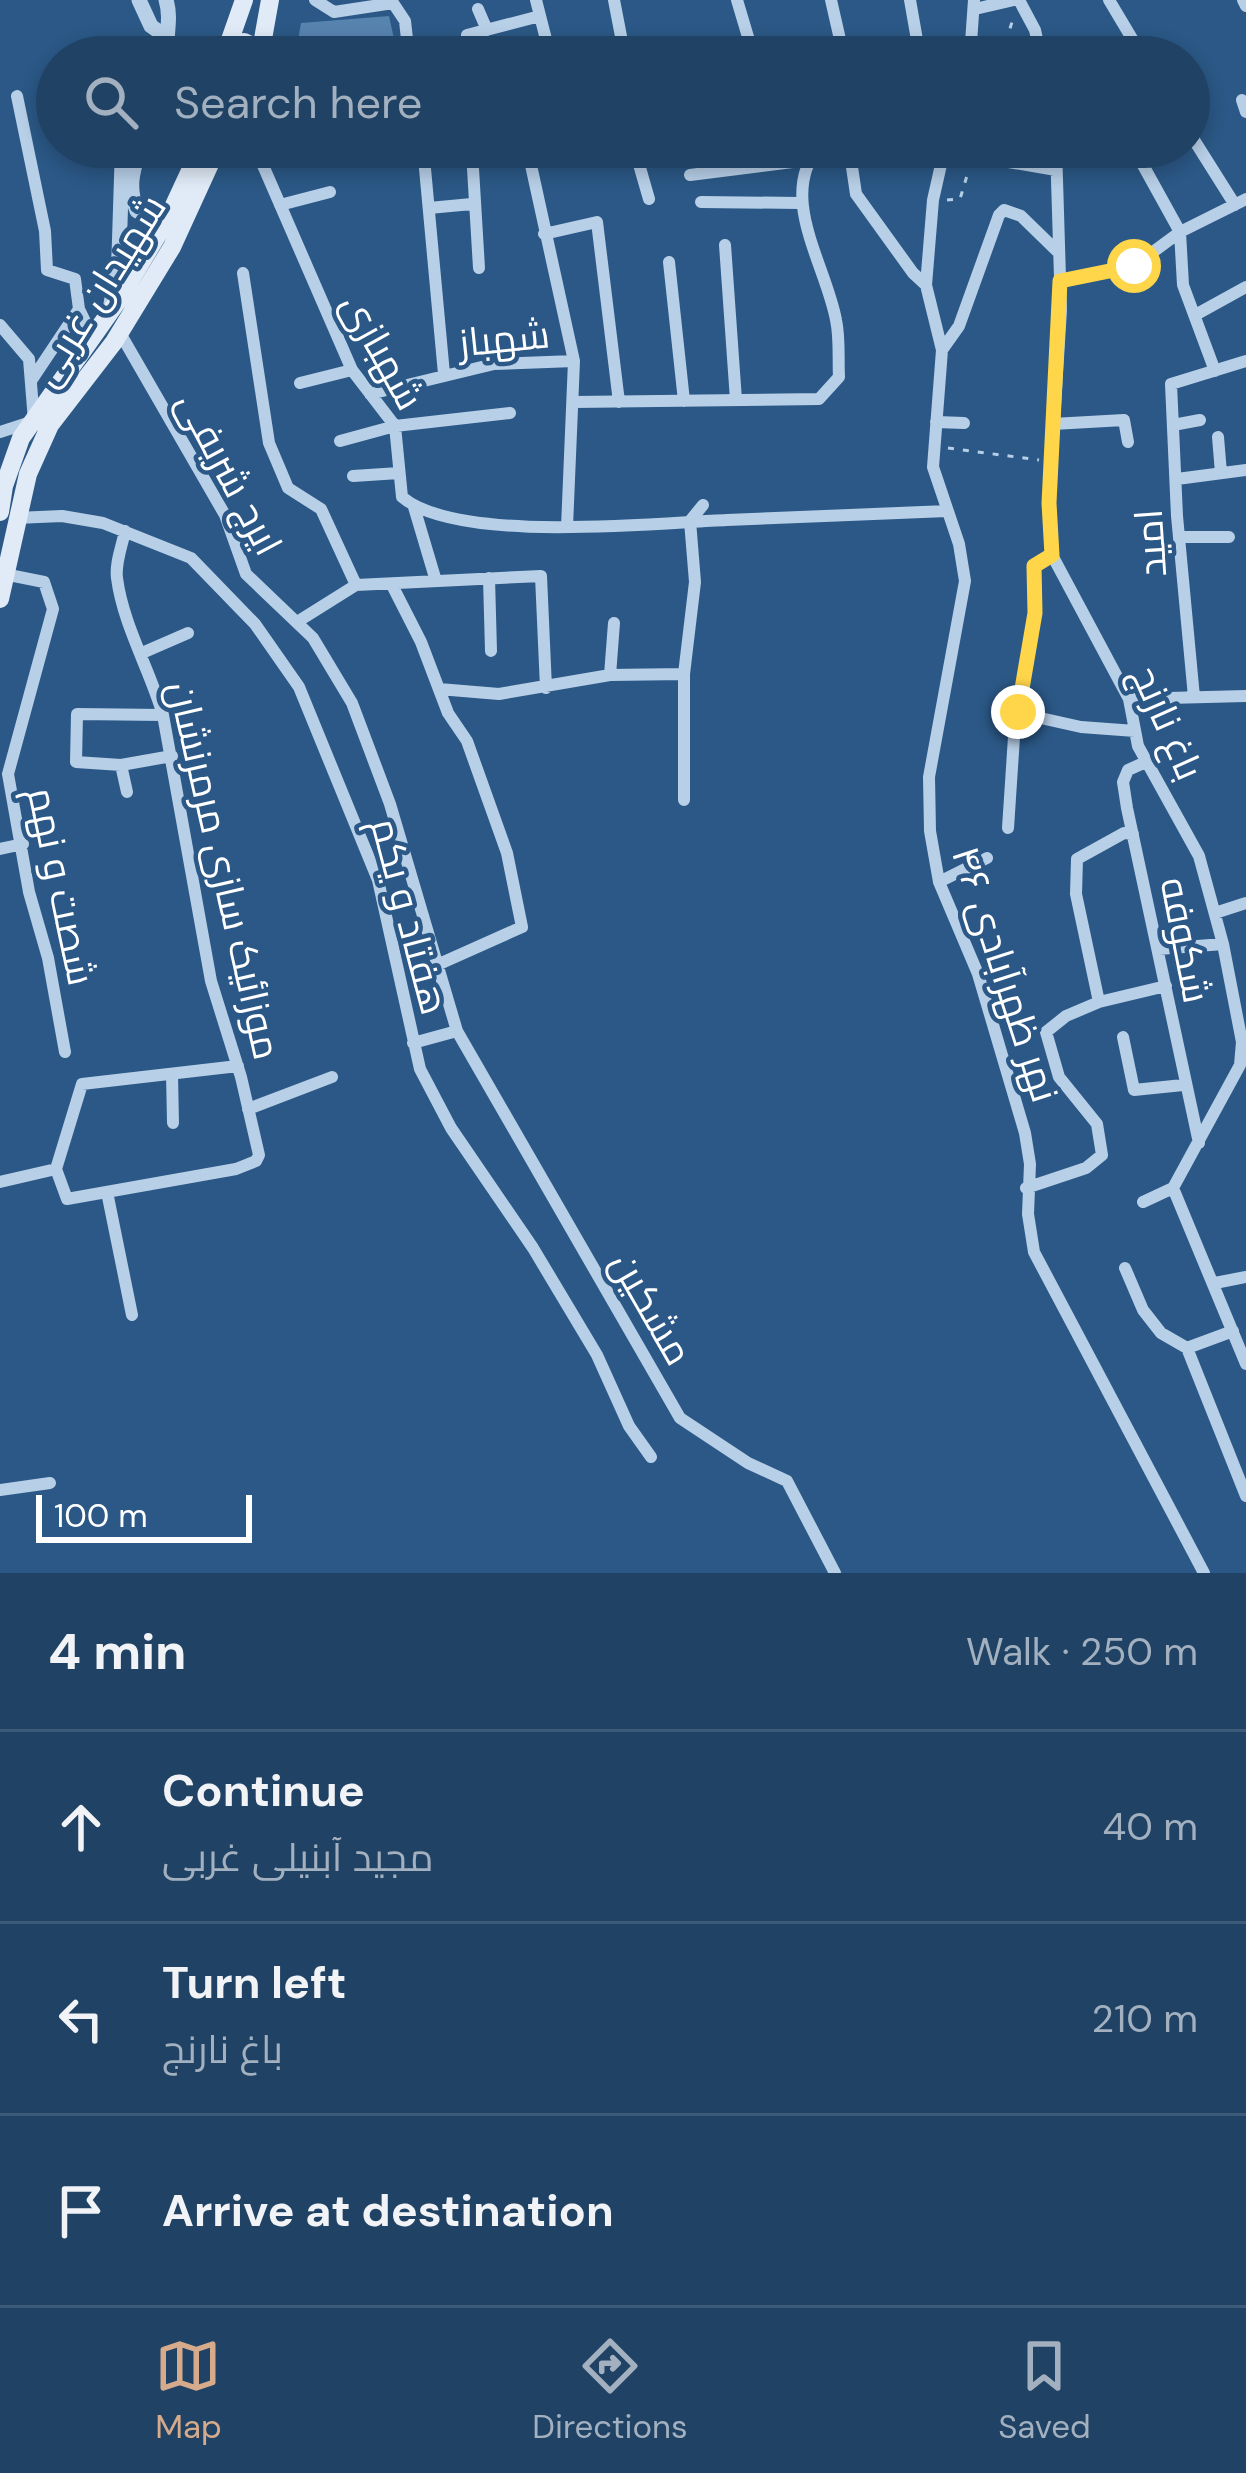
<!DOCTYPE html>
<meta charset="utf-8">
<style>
:root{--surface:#204264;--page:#2d4d6d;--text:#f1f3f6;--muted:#a2b0bf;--line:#3d5b78;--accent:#d6ab8b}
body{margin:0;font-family:"DM Sans",Cairo,sans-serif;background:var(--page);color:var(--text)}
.scale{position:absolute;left:36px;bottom:30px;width:216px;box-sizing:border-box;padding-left:12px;border:6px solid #fff;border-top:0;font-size:33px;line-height:42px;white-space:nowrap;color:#fff;-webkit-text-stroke:9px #2b5886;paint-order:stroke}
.stop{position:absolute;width:36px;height:36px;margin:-27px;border:9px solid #ffd54a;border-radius:50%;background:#fff}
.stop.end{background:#ffd54a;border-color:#fff;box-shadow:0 3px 12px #0008}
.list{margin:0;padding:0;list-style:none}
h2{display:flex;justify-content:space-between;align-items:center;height:156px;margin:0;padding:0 48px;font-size:51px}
h2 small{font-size:39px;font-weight:400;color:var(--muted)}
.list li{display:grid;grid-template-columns:78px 1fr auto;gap:36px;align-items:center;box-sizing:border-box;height:192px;padding:0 48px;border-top:3px solid var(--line)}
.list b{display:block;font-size:45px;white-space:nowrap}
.list p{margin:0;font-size:39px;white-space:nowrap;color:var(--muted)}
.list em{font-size:39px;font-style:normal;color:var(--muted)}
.icon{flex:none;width:66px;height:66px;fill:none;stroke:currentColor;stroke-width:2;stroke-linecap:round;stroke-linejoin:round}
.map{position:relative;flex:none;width:1246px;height:1573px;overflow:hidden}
.search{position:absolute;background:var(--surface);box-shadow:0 6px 18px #0003;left:36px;right:36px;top:36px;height:132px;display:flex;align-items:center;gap:30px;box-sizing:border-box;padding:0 42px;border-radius:66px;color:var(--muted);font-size:45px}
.sheet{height:732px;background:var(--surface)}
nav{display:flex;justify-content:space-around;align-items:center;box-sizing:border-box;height:168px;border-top:3px solid var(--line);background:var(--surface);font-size:33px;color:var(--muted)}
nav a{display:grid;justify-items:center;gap:6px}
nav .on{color:var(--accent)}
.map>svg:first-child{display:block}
.building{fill:#5783af}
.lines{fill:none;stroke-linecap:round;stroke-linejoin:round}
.path{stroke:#b7cfe7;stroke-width:3;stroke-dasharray:6 9;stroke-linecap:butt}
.minor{stroke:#b7cfe7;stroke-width:12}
.tertiary{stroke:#b7cfe7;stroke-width:15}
.secondary{stroke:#e0ebf7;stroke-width:18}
.route{stroke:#ffd54a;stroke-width:15}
.labels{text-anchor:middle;stroke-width:9;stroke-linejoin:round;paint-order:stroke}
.street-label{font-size:39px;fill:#fff;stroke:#2b5886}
</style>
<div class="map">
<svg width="1246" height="1573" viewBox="0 0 1246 1573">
<rect width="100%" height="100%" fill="#2b5886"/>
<path class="building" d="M389 16 398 57H295L301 23Z"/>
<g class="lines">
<path class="path" d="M1001 57 1013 19
M947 200 960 199 969 169
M948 448 1039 460"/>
<path class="minor" d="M315 0 334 12 393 3 405 21 409 57
M614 0 625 57
M737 0 754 57
M831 0 844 57
M910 0 920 57
M1019 0 1035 30 1041 57
M1109 0 1143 57
M1243 0 1246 6
M478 9 487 30
M975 9 1014 0
M467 35 540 16
M681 53 750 45
M533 57 550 55 536 0
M781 57 793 54
M970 57 974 0
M17 96 45 231 47 270 75 279 79 309 93 338
M1242 100 1246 112
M1189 132 1235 205
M255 147 352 370 395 426 402 497C458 544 653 523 727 520 800 517 874 514 947 511
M423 147 444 374
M527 147 574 361 567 527
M634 147 649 199
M849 147 856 194 913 273 926 285
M945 147 933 200 926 285 942 350 933 467 959 544 965 581 929 777 930 831 939 882 978 974 1025 1133 1030 1164 1028 1214 1034 1252 1204 1573
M1056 147 1061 310 1049 503 1052 555 1129 699 1138 746 1199 856 1223 944 1242 1042 1240 1065 1173 1188 1246 1364
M1133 147 1180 232 1183 285 1215 371
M472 152 479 268
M973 156 1056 170
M690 175 808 160
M701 202 800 203
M280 205 330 192
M429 208 472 204
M544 234 597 222 619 402
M725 245 736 400
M669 262 684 401
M243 273 269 443 288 488 321 509 356 585 541 576 546 688
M1060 281 1134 266 1180 232 1246 199
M1197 314 1246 287
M0 325 29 359 34 421 0 432
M120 333 225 515 246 574 313 638 352 703 390 804 457 1031 680 1418 748 1463 787 1481 835 1573
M942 350 959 326 999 215 1004 210 1021 216 1058 252
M31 381 79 309
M300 383 352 370
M370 394 494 364 574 361
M574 402 819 399 839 377C838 359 840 338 836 320 826 265 777 196 819 147
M936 422 964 423
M1053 424 1124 420 1128 442
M1173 425 1200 420
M1218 437 1221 473
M340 441 395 426 510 413
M353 476 399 473
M1177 479 1246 470
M414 507 436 581
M16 518 62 516 103 523 191 558 255 624 299 687 378 880 420 1069 451 1128 533 1248 597 1355 629 1426 651 1457
M1179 537H1229
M4 574 44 582 53 609 8 774 29 892 48 958 65 1052
M489 578 491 651
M392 585 421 642 448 713 467 741 507 853 522 927 437 965
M297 622 356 585
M142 653 188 633
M610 675 614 623
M439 689 499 694 610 675 684 674
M1194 697 1177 516 1171 384 1246 361
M1129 699 1246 696
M1018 713 1081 727 1135 731
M163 715 77 714 76 762 121 765 172 756
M1148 761 1128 770 1123 782 1127 808 1199 1143
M121 765 127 792
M684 800V674L695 582 690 521 703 505
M1008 828 1014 737 1035 612 1034 566 1052 555
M0 849 23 844
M939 882 987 858
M1215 913 1246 903
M1159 949 1223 944
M1099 1002 1166 986
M1123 1037 1134 1090 1183 1085
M413 1043 457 1031
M172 1074 173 1123
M248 1109 332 1077
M56 1169 67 1199 236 1169 256 1161 259 1155 241 1077 211 981 163 715C150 670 123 625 117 578 115 563 122 546 125 531
M56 1169 82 1084 238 1066
M0 1182 56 1169
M1026 1188 1086 1168 1102 1155 1097 1124 1059 1077 1046 1032 1066 1016 1099 1002 1076 894 1077 859 1124 833 1133 834
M107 1192 132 1315
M1143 1202 1173 1188
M1125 1268 1143 1310 1161 1333 1187 1348 1246 1496
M1215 1283 1246 1277
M1187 1348 1233 1331
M0 1490 50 1483"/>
<path class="tertiary" d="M139 0 151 26 165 36
M166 0C172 19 165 37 167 57
M140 147C133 171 127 186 137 211L146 215 169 216
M110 310 119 255 122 162 127 147"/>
<path class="secondary" d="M261 50 270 0
M224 57 244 0
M225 57 244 42 261 50 262 57
M210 151 221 155 240 147
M0 512 4 486 21 438 120 298 169 216 201 147
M0 599 28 474 50 425 114 342 172 247 215 153"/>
</g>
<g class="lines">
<path class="route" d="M1018 712 1035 613 1034 566 1052 555 1049 503 1060 281 1134 266"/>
</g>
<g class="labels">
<g class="street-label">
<text transform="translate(98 290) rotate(-58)" y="14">شهیدان غربی</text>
<text transform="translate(504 338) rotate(-6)" y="14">شهباز</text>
<text transform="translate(383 351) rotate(61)" y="14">شهبازی</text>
<text transform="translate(230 473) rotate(62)" y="14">ایرج شریفی</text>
<text transform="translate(1150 543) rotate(-94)" y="14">امید</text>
<text transform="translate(1168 722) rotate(66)" y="14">باغ نارنج</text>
<text transform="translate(225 870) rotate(77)" y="14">موزائیک سازی مرمرنشان</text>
<text transform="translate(62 886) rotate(78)" y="14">شصت و نهم</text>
<text transform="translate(410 916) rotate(75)" y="14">هفتاد و یکم</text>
<text transform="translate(1186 940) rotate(79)" y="14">شکوفه</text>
<text transform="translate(1006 974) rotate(72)" y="14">نهر ظهرآبادی ۴۶</text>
<text transform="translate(652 1308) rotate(60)" y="14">مشکین</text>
</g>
</g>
</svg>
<div class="scale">100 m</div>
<div class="stop" style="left:1134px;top:266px"></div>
<div class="stop end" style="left:1018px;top:712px"></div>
<div class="search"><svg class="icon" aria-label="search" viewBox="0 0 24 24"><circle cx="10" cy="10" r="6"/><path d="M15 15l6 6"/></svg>Search here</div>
</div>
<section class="sheet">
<h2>4 min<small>Walk · 250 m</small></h2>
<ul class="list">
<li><svg class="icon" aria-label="ahead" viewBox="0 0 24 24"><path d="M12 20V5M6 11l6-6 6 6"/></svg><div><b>Continue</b><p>مجید آبنیلی غربی</p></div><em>40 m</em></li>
<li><svg class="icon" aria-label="left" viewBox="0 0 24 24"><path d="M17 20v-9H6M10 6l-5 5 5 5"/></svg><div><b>Turn left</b><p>باغ نارنج</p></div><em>210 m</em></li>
<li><svg class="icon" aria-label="arrive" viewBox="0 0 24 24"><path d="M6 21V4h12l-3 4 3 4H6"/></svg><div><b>Arrive at destination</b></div></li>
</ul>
</section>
<nav>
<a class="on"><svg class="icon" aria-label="map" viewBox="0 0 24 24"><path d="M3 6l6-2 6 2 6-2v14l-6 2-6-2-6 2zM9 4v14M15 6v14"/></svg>Map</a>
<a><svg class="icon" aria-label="directions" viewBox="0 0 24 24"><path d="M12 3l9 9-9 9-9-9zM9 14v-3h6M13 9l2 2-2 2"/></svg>Directions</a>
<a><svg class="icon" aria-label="saved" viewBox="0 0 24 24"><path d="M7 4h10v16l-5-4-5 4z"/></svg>Saved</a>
</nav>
